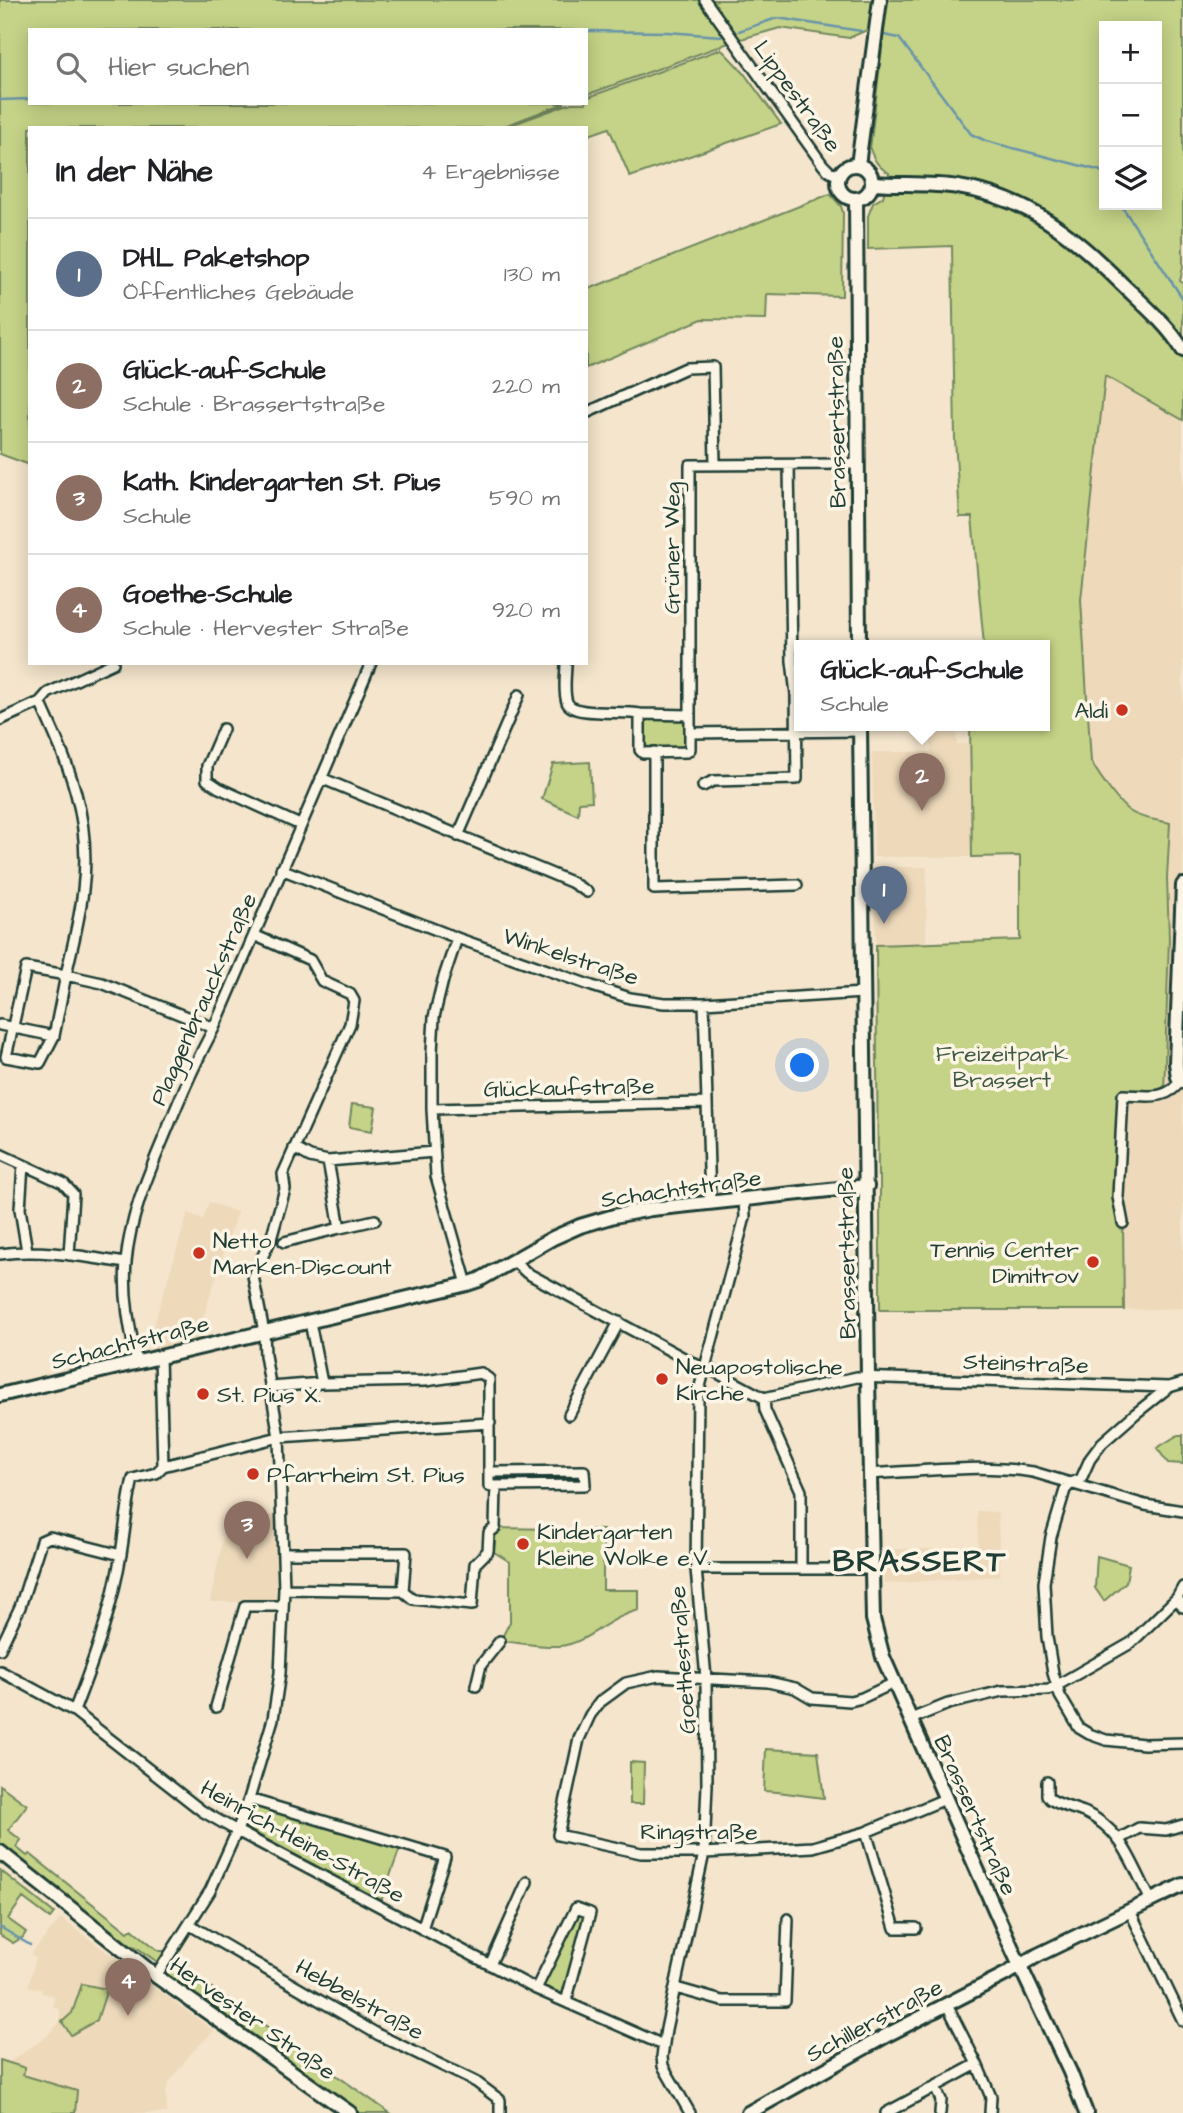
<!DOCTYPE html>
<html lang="de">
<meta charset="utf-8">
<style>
:root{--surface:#fff;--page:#f2f2f2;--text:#202124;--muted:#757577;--line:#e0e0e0;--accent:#c8321e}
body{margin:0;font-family:"Architects Daughter",sans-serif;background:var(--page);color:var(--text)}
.controls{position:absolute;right:21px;top:21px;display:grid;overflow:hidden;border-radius:0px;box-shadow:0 4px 18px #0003}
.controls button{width:63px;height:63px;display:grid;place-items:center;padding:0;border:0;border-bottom:2px solid var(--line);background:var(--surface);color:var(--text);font:35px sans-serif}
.you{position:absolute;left:803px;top:1066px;width:24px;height:24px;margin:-18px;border:5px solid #fff;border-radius:50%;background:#1a73e8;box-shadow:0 0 0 10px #1a73e833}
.badge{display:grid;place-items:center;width:46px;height:46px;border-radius:50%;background:var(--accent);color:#fff;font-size:23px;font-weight:700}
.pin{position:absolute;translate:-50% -58px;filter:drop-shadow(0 2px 4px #0008)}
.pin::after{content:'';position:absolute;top:37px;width:24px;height:21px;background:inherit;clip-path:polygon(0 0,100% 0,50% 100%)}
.popup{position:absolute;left:794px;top:640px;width:256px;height:91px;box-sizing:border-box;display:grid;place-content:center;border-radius:0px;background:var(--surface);filter:drop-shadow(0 2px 5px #0005);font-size:23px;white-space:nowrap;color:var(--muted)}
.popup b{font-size:26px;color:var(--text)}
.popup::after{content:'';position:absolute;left:50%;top:100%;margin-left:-14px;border:14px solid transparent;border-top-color:var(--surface)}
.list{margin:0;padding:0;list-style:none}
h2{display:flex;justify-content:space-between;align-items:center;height:91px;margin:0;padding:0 28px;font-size:30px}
h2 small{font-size:23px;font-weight:400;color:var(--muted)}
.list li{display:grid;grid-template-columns:46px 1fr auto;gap:21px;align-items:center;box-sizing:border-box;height:112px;padding:0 28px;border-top:2px solid var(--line)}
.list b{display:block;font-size:26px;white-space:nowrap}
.list p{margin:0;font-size:23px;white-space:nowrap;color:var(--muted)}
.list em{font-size:23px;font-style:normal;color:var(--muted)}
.icon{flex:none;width:38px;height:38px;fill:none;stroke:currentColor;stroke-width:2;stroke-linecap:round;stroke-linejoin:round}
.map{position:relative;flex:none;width:1183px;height:2113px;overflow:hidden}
.search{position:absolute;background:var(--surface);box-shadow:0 4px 18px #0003;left:28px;top:28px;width:560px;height:77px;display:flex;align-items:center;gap:18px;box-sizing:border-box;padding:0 24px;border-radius:0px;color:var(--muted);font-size:26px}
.panel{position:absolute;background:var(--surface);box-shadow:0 4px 18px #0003;left:28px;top:126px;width:560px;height:539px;border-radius:0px}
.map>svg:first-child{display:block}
.built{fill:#eedabb}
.green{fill:#c4d387;stroke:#72885e;stroke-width:2;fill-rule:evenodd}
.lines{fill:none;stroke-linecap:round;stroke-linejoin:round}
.stream{stroke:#6994aa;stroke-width:2.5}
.street-casing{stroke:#1f3d34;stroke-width:14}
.secondary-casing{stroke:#1f3d34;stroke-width:18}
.street{stroke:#fcf5e5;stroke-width:9}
.secondary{stroke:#fcf5e5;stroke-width:12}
.poi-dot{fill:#c8321e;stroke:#fcf5e5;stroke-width:2.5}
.labels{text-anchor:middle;stroke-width:7;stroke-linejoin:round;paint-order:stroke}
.street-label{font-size:23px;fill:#1f3d34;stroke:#fcf5e5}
.poi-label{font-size:23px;fill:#1f3d34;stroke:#fcf5e5;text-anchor:start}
.park-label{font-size:23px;fill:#405b45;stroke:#fcf5e5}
.district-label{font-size:30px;font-weight:bold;letter-spacing:2px;fill:#1f3d34;stroke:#fcf5e5}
</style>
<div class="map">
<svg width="1183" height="2113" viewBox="0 0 1183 2113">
<rect width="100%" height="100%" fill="#f4e5cc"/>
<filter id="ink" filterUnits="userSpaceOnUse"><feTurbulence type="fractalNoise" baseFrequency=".0143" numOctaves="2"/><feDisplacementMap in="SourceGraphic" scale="14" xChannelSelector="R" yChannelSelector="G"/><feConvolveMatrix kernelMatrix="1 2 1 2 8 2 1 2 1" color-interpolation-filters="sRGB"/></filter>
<g filter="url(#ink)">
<path class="built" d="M1105 375 1183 420V1308L1124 1310 1123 1223 1118 1197 1123 1095 1166 984 1169 938 1167 878 1170 823 1130 812 1102 780 1091 762 1081 600Z
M931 725H956L957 744 970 743 972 857H874L872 752H931Z
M875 867H927L926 944 876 945Z
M209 1202 237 1212 201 1324 204 1338 152 1350 150 1337 188 1213 203 1219Z
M977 1511 998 1512 1000 1576 884 1584V1549H958L978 1545Z
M225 1515H275L277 1602H210L223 1537Z
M61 1918 214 2031 190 2054 171 2080 166 2090 167 2113H75L77 2091 22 2075 8 2063 46 2037 60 2022V2010L53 2006 54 1996 42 1993V1990L28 1986 36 1958 31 1954Z"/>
<path class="green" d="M0 0H1183V267L1180 281 1183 283V420L1105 376 1081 600 1091 762C1099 775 1119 805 1131 812 1142 819 1158 820 1170 823L1167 878 1169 938 1164 1095H1123L1118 1197 1123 1223 1124 1310H880V1176H878L876 945 1020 940V856L972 857 970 725H1044V645H984L972 517H960L955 439 952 246 868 249V216L873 203 883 197 889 173C878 167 874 160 870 149L885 22 849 38 780 28 734 41 586 95V30H30V103H565L499 128H30V465L0 454ZM1104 26H1157V205H1104Z
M721 49 743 72 781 124 630 177 609 128 586 136V128H503L571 103H586V98Z
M830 194 841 206 843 213 842 296 767 294 766 320 702 319 586 368V290Z
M645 717 684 718 687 721V746L685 749 646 750 643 748 642 720Z
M590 762 592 801 579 802 578 815 542 799 553 764Z
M352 1104 376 1107 372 1131 349 1127Z
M1178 1435H1183V1464L1168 1463 1157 1448Z
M496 1528 603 1530V1590H639V1610C610 1617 590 1640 566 1645 551 1649 517 1642 500 1641L510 1622V1562L494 1552Z
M1097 1556 1129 1565 1126 1582 1104 1601 1095 1588Z
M766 1749 818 1752 824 1798C804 1796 785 1792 764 1791Z
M630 1762 644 1763 643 1804H630Z
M0 1785 27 1805 8 1830 21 1840 16 1847 27 1856 30 1854 128 1932 132 1929 159 1951H166L160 1961H156L136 1947 126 1945 0 1846Z
M252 1804 400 1848 381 1901 244 1827Z
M0 1870 54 1913 50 1918 23 1898 8 1919 26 1932 23 1937 13 1943 0 1935Z
M575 1914H581L585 1918 563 1994 543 1986V1983Z
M172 1960 390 2113H358L167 1977 166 1970Z
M82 1984 107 1989 97 2020 71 2035 62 2022 72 2013Z
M0 2060 25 2068 23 2075 77 2091 75 2113H0Z"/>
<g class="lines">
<path class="stream" d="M586 31 667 32 721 36
M739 31 777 18 861 31
M884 35 899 38 971 134 986 141 1101 171 1104 176
M0 100 30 99
M1121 205 1183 299
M0 1927 30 1945"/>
<g class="street-casing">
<path id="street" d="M705 0 823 165 830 172 840 176
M586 413 686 368 713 367 715 465
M566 663C566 675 563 691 567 702 572 717 623 710 640 714
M40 702C69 765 92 818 83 890 80 919 72 947 66 975L102 983 214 1028
M640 714 690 715V749L687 752 643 753 640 750Z
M690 715V465L858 464
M0 720 40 702 48 693 113 663
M223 729 207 766V780L219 788 300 825
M690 733 860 731
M654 752V889L797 885
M321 778 571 882 587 892
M703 786 713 781 797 779 796 694 792 661 789 465
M458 836 519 695
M281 869 457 938 592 986 630 998 664 1003H704L863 993
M457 938 443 980 434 1017 432 1052V1109L436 1176 467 1284
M26 968 66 975 54 1036 40 1063 6 1057Z
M704 1003 710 1202
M0 1025 54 1036
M432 1109 706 1103
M294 1148 310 1157 328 1161 434 1152
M0 1154 63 1183 73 1194 69 1255
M328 1161 340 1228 375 1220
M23 1165 20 1209 27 1251
M1123 1223 1118 1197 1123 1095C1145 1095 1167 1102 1181 1080
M284 1242 340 1228
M0 1254C42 1248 84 1257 126 1263
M514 1261 527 1273 704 1369 712 1370 764 1398 857 1377 1169 1387 1183 1383
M310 1322 322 1383
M137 1363C130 1330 123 1296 126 1262 130 1215 149 1173 167 1130 181 1095 196 1061 214 1028L371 663
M271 1387 322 1383 425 1381 481 1373 489 1379V1486L585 1485 584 1471 489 1472
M1169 1387 1135 1414 1102 1443 1090 1459 1081 1479 1071 1483 1065 1490 1051 1537 1044 1583 1047 1637 1053 1673 1060 1696 1079 1728 1089 1734 1106 1740 1144 1744 1183 1743
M764 1398 765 1410 801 1491V1569
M569 1415 619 1322
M163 1466 279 1437 490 1423
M870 1474C923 1471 980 1464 1033 1472L1145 1505 1183 1511
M283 1553H406L403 1591 284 1589
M696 1569H871
M403 1591 413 1599 472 1605 475 1564 488 1551 489 1533 495 1528 496 1486
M1177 1598 1183 1607
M0 1649 20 1607 41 1541 50 1537 121 1555
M0 1671 74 1711 202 1811 237 1831 536 1989 663 2045
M894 1683 862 1698 850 1701 812 1698 795 1688 768 1682 658 1676 626 1683 600 1702 590 1715 579 1739 558 1835 641 1853H704L813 1847 866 1832 945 1799
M476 1686 481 1665 500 1641
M216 1707 245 1606H283
M74 1711C94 1660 112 1609 121 1554 125 1529 127 1504 133 1479L156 1473 163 1466 160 1357
M911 1719 948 1704 1002 1691 1049 1690 1131 1643 1177 1598 1183 1587
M1047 1782V1795L1050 1799C1061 1806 1074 1808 1086 1813 1125 1832 1132 1866 1151 1900
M249 1799 445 1857 422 1929
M866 1832 895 1928H916
M1119 1839 1139 1828 1166 1830 1183 1825
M1130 1911 1183 2021
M190 1925 379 2035 476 2082 500 2100V2113
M490 1965 527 1882
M156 1976 210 1891 237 1831 249 1799 273 1719 280 1673 284 1589 279 1437 265 1355 264 1332 253 1276 271 1239 285 1189 283 1174 350 1024 354 1001 350 994 322 981 310 960 254 935
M676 1988 722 2001H785L788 1919
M536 1989 576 1908 590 1913 566 2002
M947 2005 977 2064 991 2097 990 2113
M935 2087 941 2100 940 2113
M690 2113 663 2066 662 2057 666 2029 704 1853 707 1785 706 1678 696 1569 698 1394 745 1217 744 1199
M886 2113 977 2064"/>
</g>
<g class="secondary-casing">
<path id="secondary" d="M858 165 880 0
M838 182a17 17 0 1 1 34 0a17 17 0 1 1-34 0Z
M872 183C901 185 929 183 958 187 1027 197 1074 236 1121 283 1143 304 1167 324 1183 350
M856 199 859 645
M860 725 868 1378 873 1619 883 1657 1014 1953 1070 2072 1086 2113
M1183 885 1176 1063 1178 1077 1183 1081
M0 1395 467 1284 479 1280 553 1238 580 1226 614 1216 651 1209 867 1186
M0 1852 156 1976 350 2113
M748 2113 889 2034 1008 1973 1038 1955 1183 1885"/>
</g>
<use href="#street" class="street"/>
<use href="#secondary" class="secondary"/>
</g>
</g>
<g class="poi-dot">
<circle cx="1122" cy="710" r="7"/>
<circle cx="199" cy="1253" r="7"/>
<circle cx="1093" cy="1262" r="7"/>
<circle cx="662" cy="1379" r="7"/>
<circle cx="203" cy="1394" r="7"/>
<circle cx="253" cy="1474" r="7"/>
<circle cx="523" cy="1544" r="7"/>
</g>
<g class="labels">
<g class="street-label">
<text transform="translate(798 96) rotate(54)" y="8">Lippestraße</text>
<text transform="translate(836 422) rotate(-91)" y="8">Brassertstraße</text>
<text transform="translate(671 548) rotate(-90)" y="8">Grüner Weg</text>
<text transform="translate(571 956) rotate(18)" y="8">Winkelstraße</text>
<text transform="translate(203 999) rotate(-66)" y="8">Plaggenbrauckstraße</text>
<text transform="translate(569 1087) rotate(-1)" y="8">Glückaufstraße</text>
<text transform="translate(681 1188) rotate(-8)" y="8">Schachtstraße</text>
<text transform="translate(846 1253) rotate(-91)" y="8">Brassertstraße</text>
<text transform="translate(130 1342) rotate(-14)" y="8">Schachtstraße</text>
<text transform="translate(1026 1363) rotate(2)" y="8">Steinstraße</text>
<text transform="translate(682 1660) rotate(-94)" y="8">Goethestraße</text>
<text transform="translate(976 1815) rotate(66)" y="8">Brassertstraße</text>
<text x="699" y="1839">Ringstraße</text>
<text transform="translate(303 1841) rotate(29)" y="8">Heinrich-Heine-Straße</text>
<text transform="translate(360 1999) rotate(29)" y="8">Hebbelstraße</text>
<text transform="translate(253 2018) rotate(35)" y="8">Hervester Straße</text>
<text transform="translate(874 2020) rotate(-28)" y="8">Schillerstraße</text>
</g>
<g class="poi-label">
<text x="1108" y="718" text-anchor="end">Aldi</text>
<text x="213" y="1248">Netto<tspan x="213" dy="26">Marken-Discount</tspan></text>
<text x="1079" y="1257" text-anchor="end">Tennis Center<tspan x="1079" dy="26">Dimitrov</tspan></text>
<text x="676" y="1374">Neuapostolische<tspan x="676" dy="26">Kirche</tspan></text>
<text x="217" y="1402">St. Pius X.</text>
<text x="267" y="1482">Pfarrheim St. Pius</text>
<text x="537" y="1539">Kindergarten<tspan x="537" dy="26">Kleine Wolke e.V.</tspan></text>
</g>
<g class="park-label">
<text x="1002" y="1061">Freizeitpark<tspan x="1002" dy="26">Brassert</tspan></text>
</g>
<g class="district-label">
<text x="920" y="1571">BRASSERT</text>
</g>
</g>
</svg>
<div class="controls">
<button>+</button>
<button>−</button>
<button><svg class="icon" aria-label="layers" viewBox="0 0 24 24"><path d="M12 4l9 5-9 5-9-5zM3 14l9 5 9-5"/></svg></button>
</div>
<div class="you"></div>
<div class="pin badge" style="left:884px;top:924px;background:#5c6f8a">1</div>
<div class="pin badge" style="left:922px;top:811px;background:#8d6e63">2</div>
<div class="popup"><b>Glück-auf-Schule</b>Schule</div>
<div class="pin badge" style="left:247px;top:1559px;background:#8d6e63">3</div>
<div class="pin badge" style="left:128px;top:2016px;background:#8d6e63">4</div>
<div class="search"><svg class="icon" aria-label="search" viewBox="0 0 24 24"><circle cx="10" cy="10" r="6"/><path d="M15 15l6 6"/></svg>Hier suchen</div>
<section class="panel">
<h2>In der Nähe<small>4 Ergebnisse</small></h2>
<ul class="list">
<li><span class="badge" style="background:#5c6f8a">1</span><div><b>DHL Paketshop</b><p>Öffentliches Gebäude</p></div><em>130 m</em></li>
<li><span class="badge" style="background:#8d6e63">2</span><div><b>Glück-auf-Schule</b><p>Schule · Brassertstraße</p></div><em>220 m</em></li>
<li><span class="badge" style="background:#8d6e63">3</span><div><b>Kath. Kindergarten St. Pius</b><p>Schule</p></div><em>590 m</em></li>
<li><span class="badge" style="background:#8d6e63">4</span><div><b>Goethe-Schule</b><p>Schule · Hervester Straße</p></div><em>920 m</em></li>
</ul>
</section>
</div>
